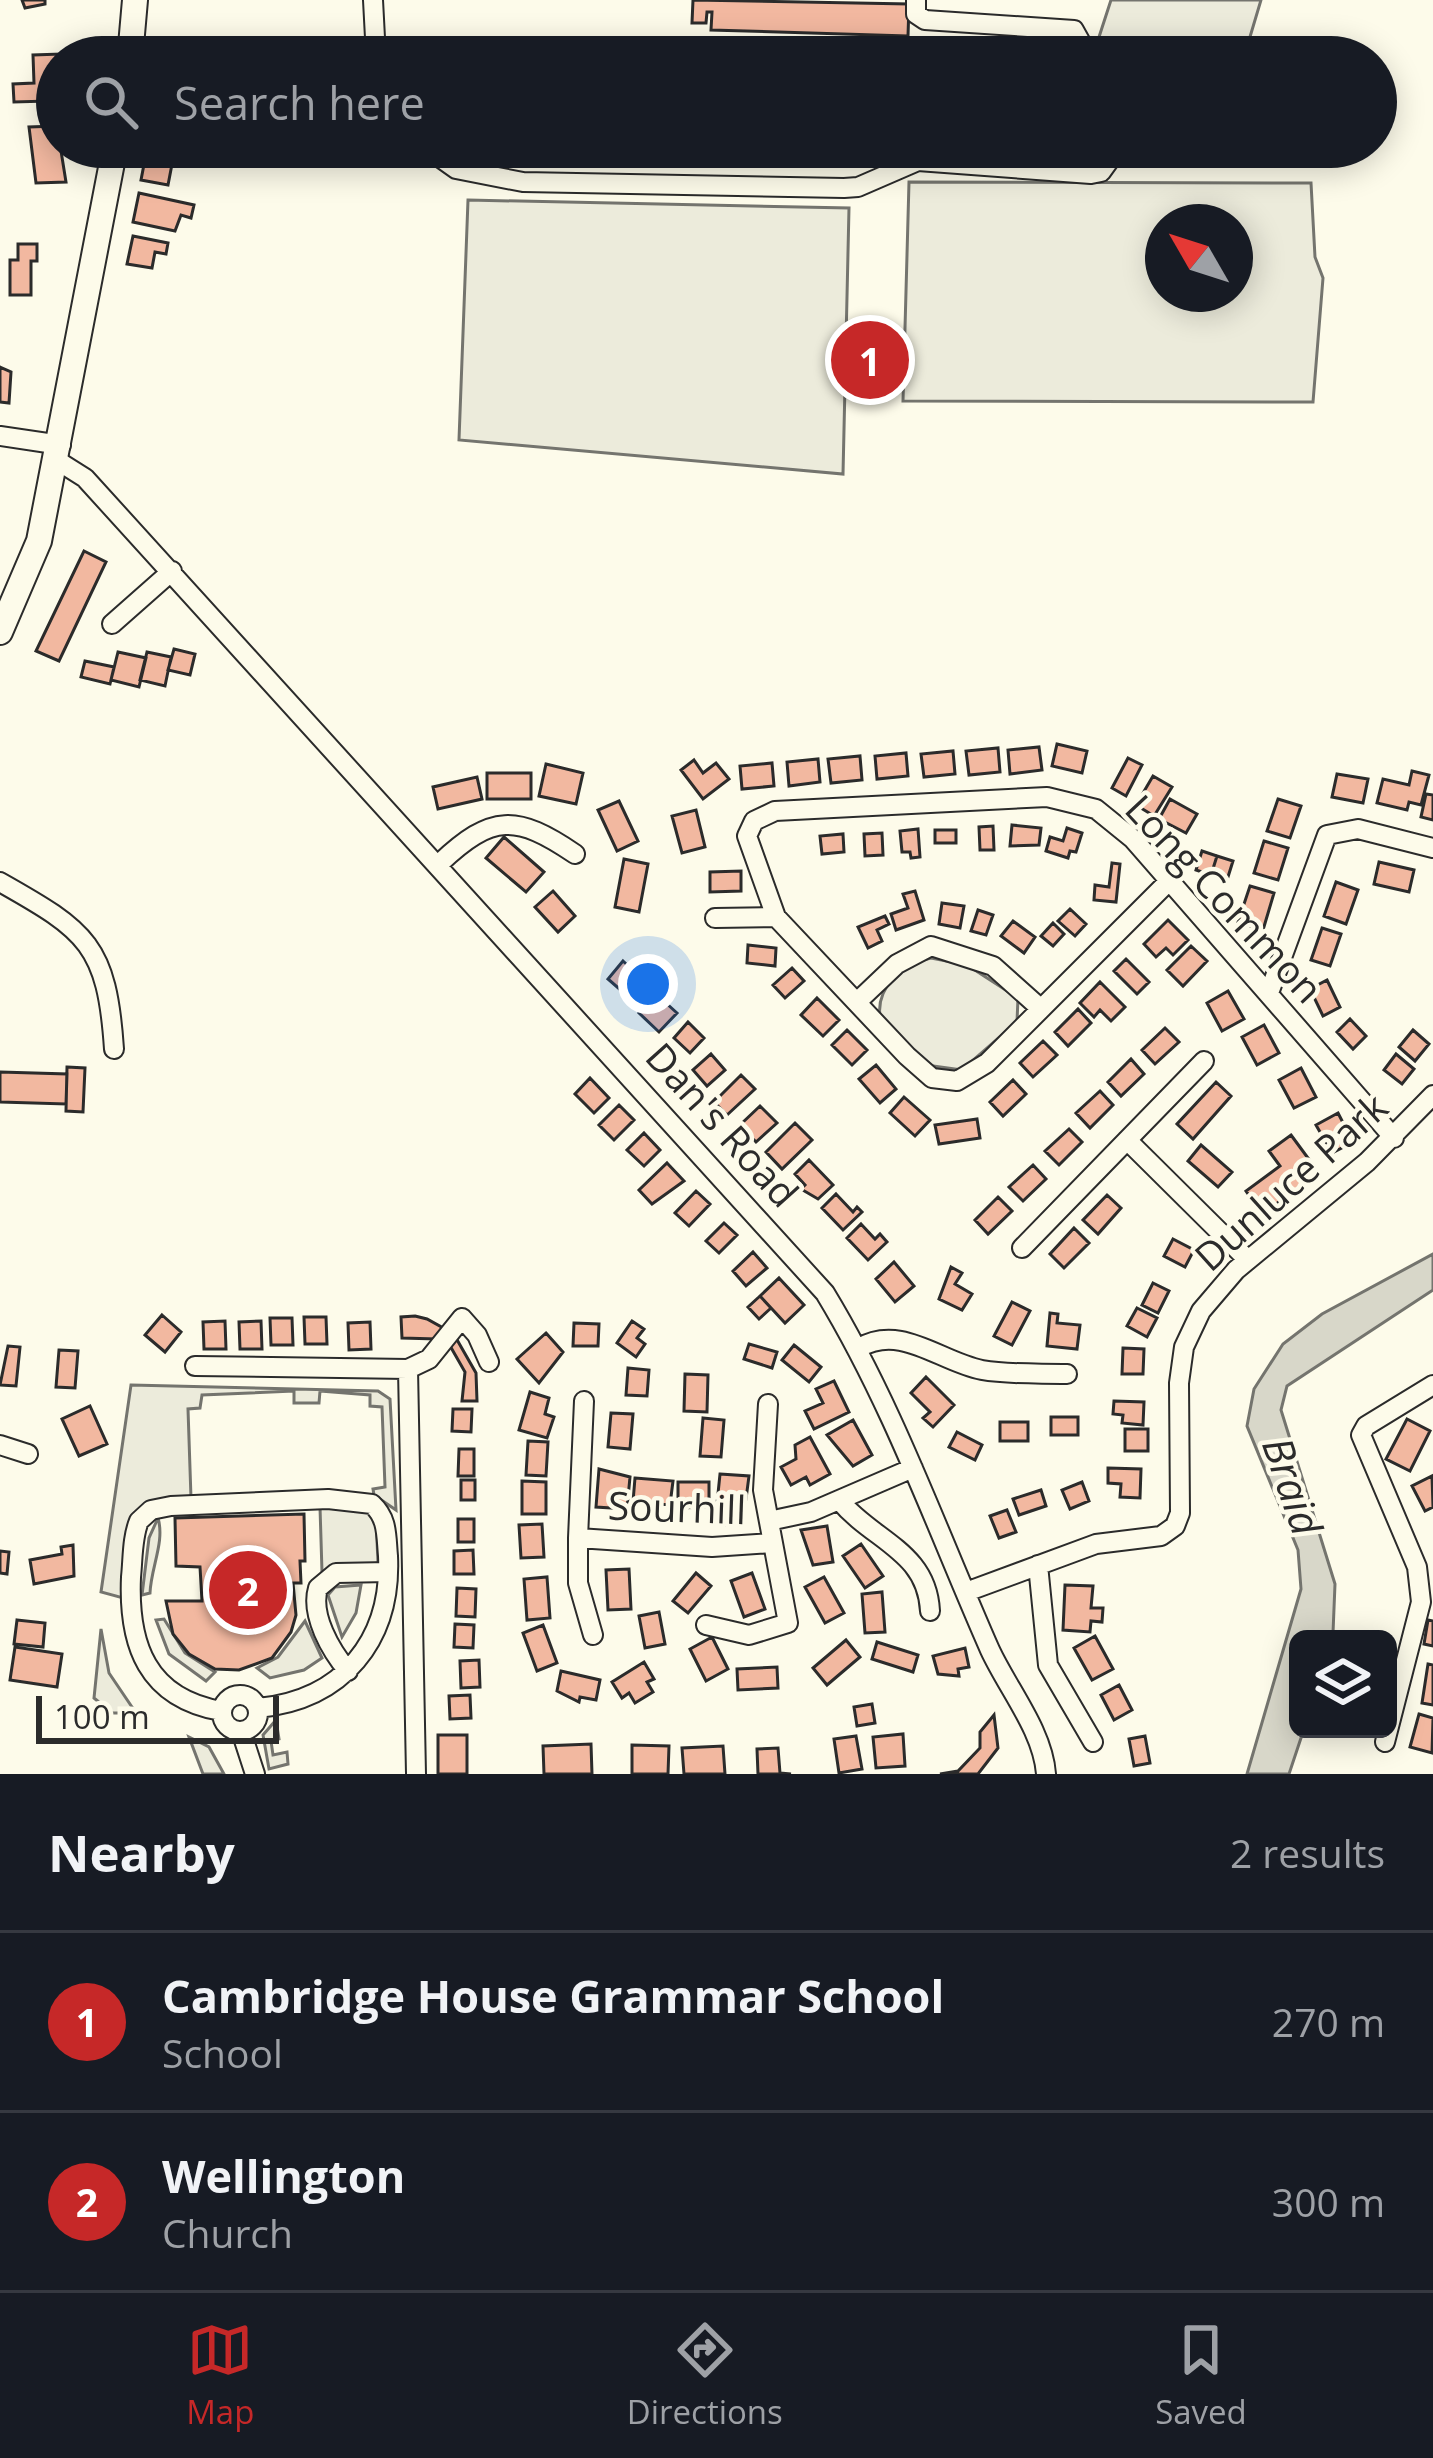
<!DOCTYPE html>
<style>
:root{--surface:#171b24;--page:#20242c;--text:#f1f3f6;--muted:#9ea1a6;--line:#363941;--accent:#c62828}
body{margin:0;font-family:"Open Sans",sans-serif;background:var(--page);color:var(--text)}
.controls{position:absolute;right:36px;bottom:36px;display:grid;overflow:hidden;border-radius:18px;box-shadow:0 6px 30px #0003}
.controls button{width:108px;height:108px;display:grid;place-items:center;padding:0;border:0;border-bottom:3px solid var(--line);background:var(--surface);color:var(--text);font:60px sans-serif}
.compass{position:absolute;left:1145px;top:204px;width:108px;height:108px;border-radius:50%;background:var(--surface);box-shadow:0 6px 30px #0003;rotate:309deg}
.scale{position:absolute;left:36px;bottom:30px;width:243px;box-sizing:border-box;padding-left:12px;border:6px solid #2b2b2b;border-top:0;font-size:33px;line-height:42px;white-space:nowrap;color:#2b2b2b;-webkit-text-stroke:9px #fdfbea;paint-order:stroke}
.you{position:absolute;left:648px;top:984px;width:42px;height:42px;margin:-30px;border:9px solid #fff;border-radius:50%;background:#1a73e8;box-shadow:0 0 0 18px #1a73e833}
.badge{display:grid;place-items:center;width:78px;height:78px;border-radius:50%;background:var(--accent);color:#fff;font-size:39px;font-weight:700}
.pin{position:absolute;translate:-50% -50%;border:6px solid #fff;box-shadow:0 3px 12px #0006}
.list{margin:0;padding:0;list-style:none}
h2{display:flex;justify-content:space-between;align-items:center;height:156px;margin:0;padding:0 48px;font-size:51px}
h2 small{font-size:39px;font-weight:400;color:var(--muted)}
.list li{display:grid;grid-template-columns:78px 1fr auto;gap:36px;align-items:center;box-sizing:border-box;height:180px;padding:0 48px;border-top:3px solid var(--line)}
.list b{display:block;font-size:45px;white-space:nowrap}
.list p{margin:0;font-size:39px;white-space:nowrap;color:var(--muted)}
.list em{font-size:39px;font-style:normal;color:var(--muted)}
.icon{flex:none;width:66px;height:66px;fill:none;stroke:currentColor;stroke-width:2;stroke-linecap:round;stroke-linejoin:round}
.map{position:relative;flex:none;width:1433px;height:1774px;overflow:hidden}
.search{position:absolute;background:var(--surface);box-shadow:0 6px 30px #0003;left:36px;right:36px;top:36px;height:132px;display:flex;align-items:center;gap:30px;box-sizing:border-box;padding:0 42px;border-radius:66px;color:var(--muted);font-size:45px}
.sheet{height:516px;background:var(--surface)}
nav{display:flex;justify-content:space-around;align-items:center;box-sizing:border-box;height:168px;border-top:3px solid var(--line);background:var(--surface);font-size:33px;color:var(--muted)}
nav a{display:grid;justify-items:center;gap:6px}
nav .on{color:var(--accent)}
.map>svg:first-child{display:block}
.green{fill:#ecebdb;stroke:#74746e;stroke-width:3;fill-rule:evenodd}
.water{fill:#d8d7c9;stroke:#74746e;stroke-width:3}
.building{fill:#f2b8a0;stroke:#2b2b2b;stroke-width:3}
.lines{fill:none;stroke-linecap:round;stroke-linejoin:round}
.minor-casing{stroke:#2b2b2b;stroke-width:22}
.major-casing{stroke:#2b2b2b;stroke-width:28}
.minor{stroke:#fdfbea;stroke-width:18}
.major{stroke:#fdfbea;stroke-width:24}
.labels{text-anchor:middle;stroke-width:9;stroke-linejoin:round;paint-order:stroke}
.street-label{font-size:39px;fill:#2b2b2b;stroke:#fdfbea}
.water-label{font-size:42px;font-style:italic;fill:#2b2b2b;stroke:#fdfbea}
</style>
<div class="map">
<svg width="1433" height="1774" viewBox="0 0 1433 1774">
<rect width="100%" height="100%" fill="#fdfbea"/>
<path class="green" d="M1111 0H1261L1244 57H1165L1099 37Z
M683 147H867V160L683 156Z
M909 182 1311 183 1315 257 1323 278 1313 402 903 401ZM1163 222H1235V294H1163Z
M468 200 849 208 843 474 459 440Z
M931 958 967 965 1018 998 1017 1022 962 1070 926 1065 880 1017C876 987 902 964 931 958Z
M131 1385 378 1391 390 1399 396 1510 374 1495 373 1489 385 1487 382 1407 370 1406V1395L320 1391 319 1403H294V1391L202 1395 200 1408 188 1409 191 1498 141 1508 123 1598 101 1592Z
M320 1507 366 1508 376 1518 378 1563 322 1572Z
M158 1518C165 1542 151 1567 150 1593L142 1595 149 1538Z
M361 1585 356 1613 342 1637 328 1595 335 1587Z
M164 1619 185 1653 215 1672 206 1681 169 1654 156 1620Z
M305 1621 322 1658 304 1670 270 1678 257 1668 278 1657Z
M101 1629 109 1673 136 1713H112L94 1698Z
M276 1720 279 1739 271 1741 273 1755 287 1752 288 1764 269 1769 263 1735Z
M189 1737 209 1747 224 1774H203Z"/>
<path class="water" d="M1433 1254V1290L1287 1386 1281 1410 1335 1584 1333 1633 1331 1639H1298V1729H1304L1289 1774H1247L1301 1589 1298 1550 1247 1426 1254 1389 1283 1344 1322 1314Z"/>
<path class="building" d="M22 0H45V4L25 8Z
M693 0 909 4 908 36 711 30 712 12H707L706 23H692Z
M61 54 57 110H48V101L14 102 13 84 34 83 33 55Z
M57 126 66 182 36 183 29 127Z
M146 154 173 159 168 185 141 180Z
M139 193 194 205 191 218 181 215 175 231 133 222Z
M133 236 168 243 166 254 155 252 152 268 127 264Z
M18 244H37V261H31V295H10V260H18Z
M0 367 11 372 9 403 0 402Z
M84 551 106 562 59 661 36 651Z
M174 649 195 654 190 675 168 670Z
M118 652 146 658 139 687 111 680Z
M147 652 171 657 165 686 140 680Z
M85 661 114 667 110 684 81 677Z
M1057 744 1087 751 1082 773 1052 766Z
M1039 747 1042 770 1010 774 1008 750Z
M998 748 1000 772 969 775 966 751Z
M953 751 955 774 924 777 921 754Z
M906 753 908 776 877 779 875 756Z
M860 756 862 780 831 783 828 759Z
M1128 758 1142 765 1126 796 1112 788Z
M818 759 820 782 789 786 787 762Z
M694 760 703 773 716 763 729 779 703 799 681 770Z
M772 763 774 786 742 789 740 766Z
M546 764 583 773 576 804 539 796Z
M1412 771 1429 775 1421 805 1409 802 1407 810 1377 803 1383 779 1409 785Z
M487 773H531V799H487Z
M1337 774 1368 779 1363 803 1332 797Z
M1153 776 1172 787 1154 816 1136 805Z
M477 777 482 799 438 809 433 787Z
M1426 794 1433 795V820L1421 817Z
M1170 799 1197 814 1186 833 1159 819Z
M1278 799 1301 806 1290 838 1267 831Z
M619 801 638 841 617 851 598 810Z
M696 810 705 847 682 853 672 816Z
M1012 825 1041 828 1039 845 1010 846Z
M993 826 994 850H980L979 827Z
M1067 828 1082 833 1076 852 1070 851 1068 858 1046 851 1050 837 1063 841Z
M918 829 920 857 911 858 910 852H902L900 831Z
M935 830H956V843H935Z
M882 833 883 855 865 856 864 834Z
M843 834 844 852 822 854 820 836Z
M504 837 544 872 526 892 486 858Z
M1264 841 1288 848 1278 880 1254 873Z
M1202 851 1217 856 1211 875 1196 870Z
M1217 856 1233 861 1227 880 1211 875Z
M624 859 648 864 639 912 615 907Z
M1379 862 1414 870 1409 892 1374 884Z
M1112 863 1120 864 1116 902 1094 900 1095 885 1109 887Z
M741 871V891L710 892V872Z
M1336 882 1358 890 1346 924 1324 916Z
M1250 886 1274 893 1263 930 1238 922Z
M553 891 575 916 558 932 535 907Z
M915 891 924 920 896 930 891 914 908 908 903 894Z
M942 903 964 906 960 928 939 924Z
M1070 909 1086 924 1075 936 1058 921Z
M978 910 993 915 986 935 971 931Z
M885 916 889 924 877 930 882 941 868 948 858 927Z
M1168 920 1188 940 1173 955 1166 948 1156 957 1144 944Z
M1013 921 1035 937 1024 953 1001 936Z
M1053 923 1064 934 1053 946 1041 936Z
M1322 928 1341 934 1330 966 1311 960Z
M748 945 776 948 775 966 747 963Z
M1191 946 1207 961 1183 986 1167 970Z
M1126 959 1149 982 1137 994 1114 971Z
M623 961 648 984 633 1001 608 979Z
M792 968 804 981 785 998 773 985Z
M1327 980 1340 1007 1323 1016 1310 989Z
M1100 982 1125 1007 1111 1021 1100 1010 1094 1017 1080 1003Z
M1228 991 1244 1019 1222 1031 1207 1003Z
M656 994 677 1013 659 1032 639 1013Z
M817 998 839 1020 823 1036 801 1015Z
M1078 1009 1091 1023 1068 1046 1055 1032Z
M1350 1019 1366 1036 1353 1049 1337 1032Z
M688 1022 704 1038 690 1053 674 1038Z
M1264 1025 1279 1053 1257 1065 1242 1037Z
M1165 1028 1179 1042 1155 1064 1142 1050Z
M847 1030 867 1050 852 1065 832 1045Z
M1413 1030 1429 1044 1415 1061 1399 1047Z
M1043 1041 1057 1055 1033 1077 1020 1063Z
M711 1054 725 1070 707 1086 693 1070Z
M1396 1054 1414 1069 1402 1084 1384 1070Z
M1131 1059 1144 1074 1121 1096 1108 1082Z
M876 1065 896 1089 880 1103 859 1079Z
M67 1067 85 1068 83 1112 66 1111Z
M1301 1068 1316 1097 1294 1108 1279 1080Z
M0 1072 67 1074 66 1104 0 1102Z
M741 1075 755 1089 727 1115 714 1102Z
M590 1078 609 1098 594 1113 575 1094Z
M1013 1080 1026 1094 1003 1116 990 1102Z
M1216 1082 1231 1096 1193 1139 1177 1124Z
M1100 1091 1113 1105 1090 1128 1076 1113Z
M904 1097 930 1120 915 1136 890 1113Z
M619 1105 634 1120 614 1140 599 1125Z
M760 1106 777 1123 756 1142 740 1125Z
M1338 1113 1353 1142 1332 1153 1316 1125Z
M977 1119 980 1138 939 1144 935 1125Z
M795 1123 812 1140 782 1169 766 1152Z
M1069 1129 1082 1142 1059 1165 1045 1151Z
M644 1133 660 1150 644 1166 627 1150Z
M1291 1135 1319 1173 1262 1214 1246 1191 1280 1166 1269 1151Z
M1201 1145 1232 1172 1218 1187 1188 1161Z
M809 1160 833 1185 818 1199 801 1189 805 1185 795 1174Z
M667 1163 684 1181 652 1204 639 1190Z
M1033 1165 1046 1179 1023 1201 1009 1187Z
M696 1191 710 1204 689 1226 675 1213Z
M836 1194 853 1212 857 1207 862 1212 843 1230 822 1208Z
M1107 1195 1121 1208 1098 1234 1083 1220Z
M998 1197 1012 1211 988 1234 975 1220Z
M724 1223 737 1235 719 1253 706 1241Z
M861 1224 875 1239 880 1234 887 1242 868 1260 847 1238Z
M1074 1228 1089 1243 1064 1268 1050 1254Z
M1173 1239 1194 1250 1185 1267 1164 1256Z
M753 1252 767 1268 746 1286 733 1271Z
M894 1262 914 1286 895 1302 876 1279Z
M951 1267 962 1273 955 1284 972 1294 962 1310 939 1299Z
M779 1278 804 1305 785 1323 760 1296Z
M1153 1283 1169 1291 1158 1313 1142 1305Z
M760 1296 771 1308 759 1319 748 1307Z
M1012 1302 1030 1311 1012 1345 994 1336Z
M1137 1308 1157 1318 1147 1337 1127 1326Z
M1050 1313 1058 1314 1057 1323 1080 1325 1077 1349 1047 1346Z
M162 1315 181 1332 165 1352 145 1335Z
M415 1316 427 1319 445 1329 437 1339 402 1338 401 1317Z
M304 1317H326L327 1344H305Z
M270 1318H292L293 1345H271Z
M225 1321 226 1349H204L203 1322Z
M261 1321 262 1349H240L239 1322Z
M632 1321 644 1329 637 1338 645 1344 636 1357 617 1343Z
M370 1322 371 1349 349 1350 348 1323Z
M574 1323 599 1324 598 1346H573Z
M546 1333 563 1352 539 1383 517 1359Z
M456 1338 476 1373 477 1401H462L465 1372 449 1344Z
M749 1344 777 1352 772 1368 744 1359Z
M794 1345 821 1367 809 1382 782 1360Z
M8 1346 20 1347 16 1386 0 1385Z
M1123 1348 1144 1349 1143 1374H1122Z
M59 1350 78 1351 75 1388 56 1387Z
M628 1368 649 1370 647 1396 626 1395Z
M685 1374 708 1375 707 1412 684 1411Z
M926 1377 954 1405 933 1427 923 1418 930 1412 911 1393Z
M834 1381 849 1412 814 1429 805 1411 823 1403 816 1389Z
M530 1392 549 1398 545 1414 554 1417 547 1438 519 1430Z
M1114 1401 1144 1402 1143 1425 1122 1423 1123 1415 1113 1414Z
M90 1406 107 1444 79 1456 62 1419Z
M453 1409H472L471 1432 452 1431Z
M611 1413 633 1414 630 1449 608 1447Z
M1051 1417H1078V1435H1051Z
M703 1418 724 1420 721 1457 700 1456Z
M1407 1419 1430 1431 1410 1471 1386 1459Z
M853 1420 872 1455 853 1466 827 1435Z
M1000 1422H1028V1441H1000Z
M1125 1429H1148V1451H1125Z
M957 1432 982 1445 975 1460 949 1447Z
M810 1437 830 1474 810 1485 806 1477 791 1485 781 1467 796 1459 795 1445Z
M528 1441 548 1442 546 1476 526 1475Z
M459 1449H474V1476H458Z
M1108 1468 1141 1469 1140 1498 1120 1497 1121 1484 1108 1483Z
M599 1469 630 1477 627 1509 596 1507Z
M720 1474 749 1476 746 1499 738 1498 736 1518 727 1517 726 1525 715 1523Z
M1432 1476 1433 1507 1425 1511 1412 1486Z
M635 1478 673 1481 670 1505 633 1502Z
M461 1480H475V1500H461Z
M522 1481 546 1482V1514H522Z
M678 1482H709V1507L678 1508Z
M1082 1482 1089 1501 1070 1509 1062 1490Z
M1041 1490 1046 1506 1019 1515 1013 1499Z
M1007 1510 1016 1532 999 1538 990 1516Z
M304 1514 305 1561H300L301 1583H293L296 1615 291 1632 272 1658 239 1670 215 1669 189 1654 173 1634 166 1601H202L200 1567 176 1566 175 1518Z
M458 1519H474V1542H458Z
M542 1524 544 1557 521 1558 519 1525Z
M827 1526 833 1562 813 1565 801 1530Z
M861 1544 883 1576 865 1588 843 1556Z
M73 1545 74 1576 34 1584 30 1560 62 1554 61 1547Z
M473 1550 474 1574H454V1551Z
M0 1551 9 1552 7 1574 0 1573Z
M629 1569 631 1609 608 1610 606 1570Z
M696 1573 711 1586 688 1613 673 1601Z
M752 1573 765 1609 744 1617 731 1581Z
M547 1577 550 1618 527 1620 524 1579Z
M824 1577 844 1613 825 1623 805 1587Z
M1065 1585 1093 1586 1091 1608H1103L1102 1622 1091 1621 1090 1632 1063 1630Z
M457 1588 476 1589 475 1617 456 1616Z
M882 1592 885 1632 865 1633 862 1594Z
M659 1612 665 1644 645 1648 639 1616Z
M17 1620 45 1623 43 1647 14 1644Z
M1428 1620 1433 1621V1646L1424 1644Z
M455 1624 474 1625 473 1648 454 1647Z
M543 1625 557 1663 537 1671 523 1633Z
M1095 1636 1113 1669 1092 1680 1074 1648Z
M712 1637 728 1669 706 1681 690 1649Z
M846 1640 860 1657 827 1685 813 1668Z
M877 1642 918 1655 913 1672 872 1659Z
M15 1647 62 1654 57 1687 10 1680Z
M965 1648 969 1667 958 1669 959 1676 938 1674 933 1656Z
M479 1660 480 1687 461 1688 460 1661Z
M644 1662 654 1679 647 1682 653 1692 635 1703 629 1693 622 1698 612 1682Z
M1428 1664 1433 1665V1705L1422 1703Z
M777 1667 778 1688 738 1690 737 1669Z
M561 1671 600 1680 596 1700 580 1697 579 1702 557 1691Z
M1119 1685 1132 1710 1114 1720 1101 1695Z
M470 1695 471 1718 450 1719 449 1696Z
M872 1704 875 1723 857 1726 854 1707Z
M1419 1714 1433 1718 1432 1753 1410 1747Z
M994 1715 998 1748 978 1774H940L958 1771 980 1748V1732Z
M903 1734 905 1766 876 1768 873 1737Z
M438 1735H467V1774H438Z
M856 1736 862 1769 839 1773 834 1739Z
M1145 1736 1150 1763 1134 1766 1129 1739Z
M591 1744 592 1774H544L543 1746Z
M632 1745 669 1746 668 1774H632Z
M723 1746 725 1774H684L682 1748Z
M778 1748 780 1773 791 1774H758L757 1749Z"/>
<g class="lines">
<g class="minor-casing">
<path id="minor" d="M373 0 376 57
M916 0V14L925 20 1074 30 1089 57
M425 147 456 169 523 182 844 188 858 187 918 161 1091 174 1101 172 1119 147
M0 436 61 445
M58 461 85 478 825 1293C893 1405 937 1530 990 1650 1008 1689 1043 1731 1046 1774
M112 624 172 571
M440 863C492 814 516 814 575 854
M1169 881 987 1063 957 1081 932 1078 907 1056 776 917 747 836 754 821 775 811 1047 797 1096 809 1133 839 1394 1138
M0 882C87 931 107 945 114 1049
M715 918 776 917
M1269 993 1327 835 1358 829 1433 848
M857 1002 897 964 931 946 993 966 1040 1008
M1127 1140 1248 1260
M1022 1248 1204 1061
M859 1348C901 1323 940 1362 982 1370 1010 1375 1040 1373 1067 1374
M195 1366 408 1369 429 1359 462 1318 477 1335 489 1362
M408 1369 416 1774
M0 1445 28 1454
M839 1500C873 1541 927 1551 930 1611
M769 1521 811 1512 913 1468
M578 1538 584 1401
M1038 1565 1048 1665 1093 1742
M966 1592 1096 1544 1161 1536 1175 1526 1180 1513 1179 1383 1184 1347 1201 1311 1236 1270 1367 1162 1433 1095
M706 1625 749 1635 788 1623 763 1490 768 1404
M593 1635 578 1583V1538L712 1547 772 1543
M348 1671C331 1651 310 1615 318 1588L336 1573 388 1572
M222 1713a18 18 0 1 1 36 0a18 18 0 1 1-36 0Z
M221 1711C147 1698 128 1645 131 1577 133 1558 132 1538 139 1521L151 1510 171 1506 328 1499 372 1504C388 1519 386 1535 388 1556 392 1640 343 1700 258 1708
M241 1731 255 1774
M1385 1742 1421 1602 1417 1567 1361 1435 1366 1426 1433 1385"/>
</g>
<g class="major-casing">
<path id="major" d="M130 57 135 0
M0 632 39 541 115 147"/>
</g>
<use href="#minor" class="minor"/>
<use href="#major" class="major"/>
</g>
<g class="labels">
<g class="street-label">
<text transform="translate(1224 899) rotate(47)" y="14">Long Common</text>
<text transform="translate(722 1125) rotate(48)" y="14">Dan's Road</text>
<text transform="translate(1291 1182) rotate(-42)" y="14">Dunluce Park</text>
<text transform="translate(677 1508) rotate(2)" y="14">Sourhill</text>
</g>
<g class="water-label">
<text transform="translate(1292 1486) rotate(71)" y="15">Braid</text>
</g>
</g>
</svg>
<div class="controls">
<button><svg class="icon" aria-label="layers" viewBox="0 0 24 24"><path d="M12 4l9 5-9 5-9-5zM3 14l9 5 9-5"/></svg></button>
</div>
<svg class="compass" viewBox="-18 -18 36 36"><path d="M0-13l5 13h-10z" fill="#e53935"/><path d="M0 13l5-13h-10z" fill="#9ea1a6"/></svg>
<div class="scale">100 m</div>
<div class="you"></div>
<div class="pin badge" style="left:870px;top:360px">1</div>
<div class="pin badge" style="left:248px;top:1590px">2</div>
<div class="search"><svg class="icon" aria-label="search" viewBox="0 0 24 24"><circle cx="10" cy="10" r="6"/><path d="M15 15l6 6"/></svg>Search here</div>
</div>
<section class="sheet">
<h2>Nearby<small>2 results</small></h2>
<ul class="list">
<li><span class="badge">1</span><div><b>Cambridge House Grammar School</b><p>School</p></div><em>270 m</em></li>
<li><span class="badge">2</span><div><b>Wellington</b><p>Church</p></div><em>300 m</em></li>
</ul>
</section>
<nav>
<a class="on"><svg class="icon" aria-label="map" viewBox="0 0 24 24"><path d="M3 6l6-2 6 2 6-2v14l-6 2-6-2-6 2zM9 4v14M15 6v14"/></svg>Map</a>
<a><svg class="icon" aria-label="directions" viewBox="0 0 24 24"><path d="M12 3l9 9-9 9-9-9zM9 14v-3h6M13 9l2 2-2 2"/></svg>Directions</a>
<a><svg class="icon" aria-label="saved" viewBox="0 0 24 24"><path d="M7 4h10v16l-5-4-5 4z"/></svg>Saved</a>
</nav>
